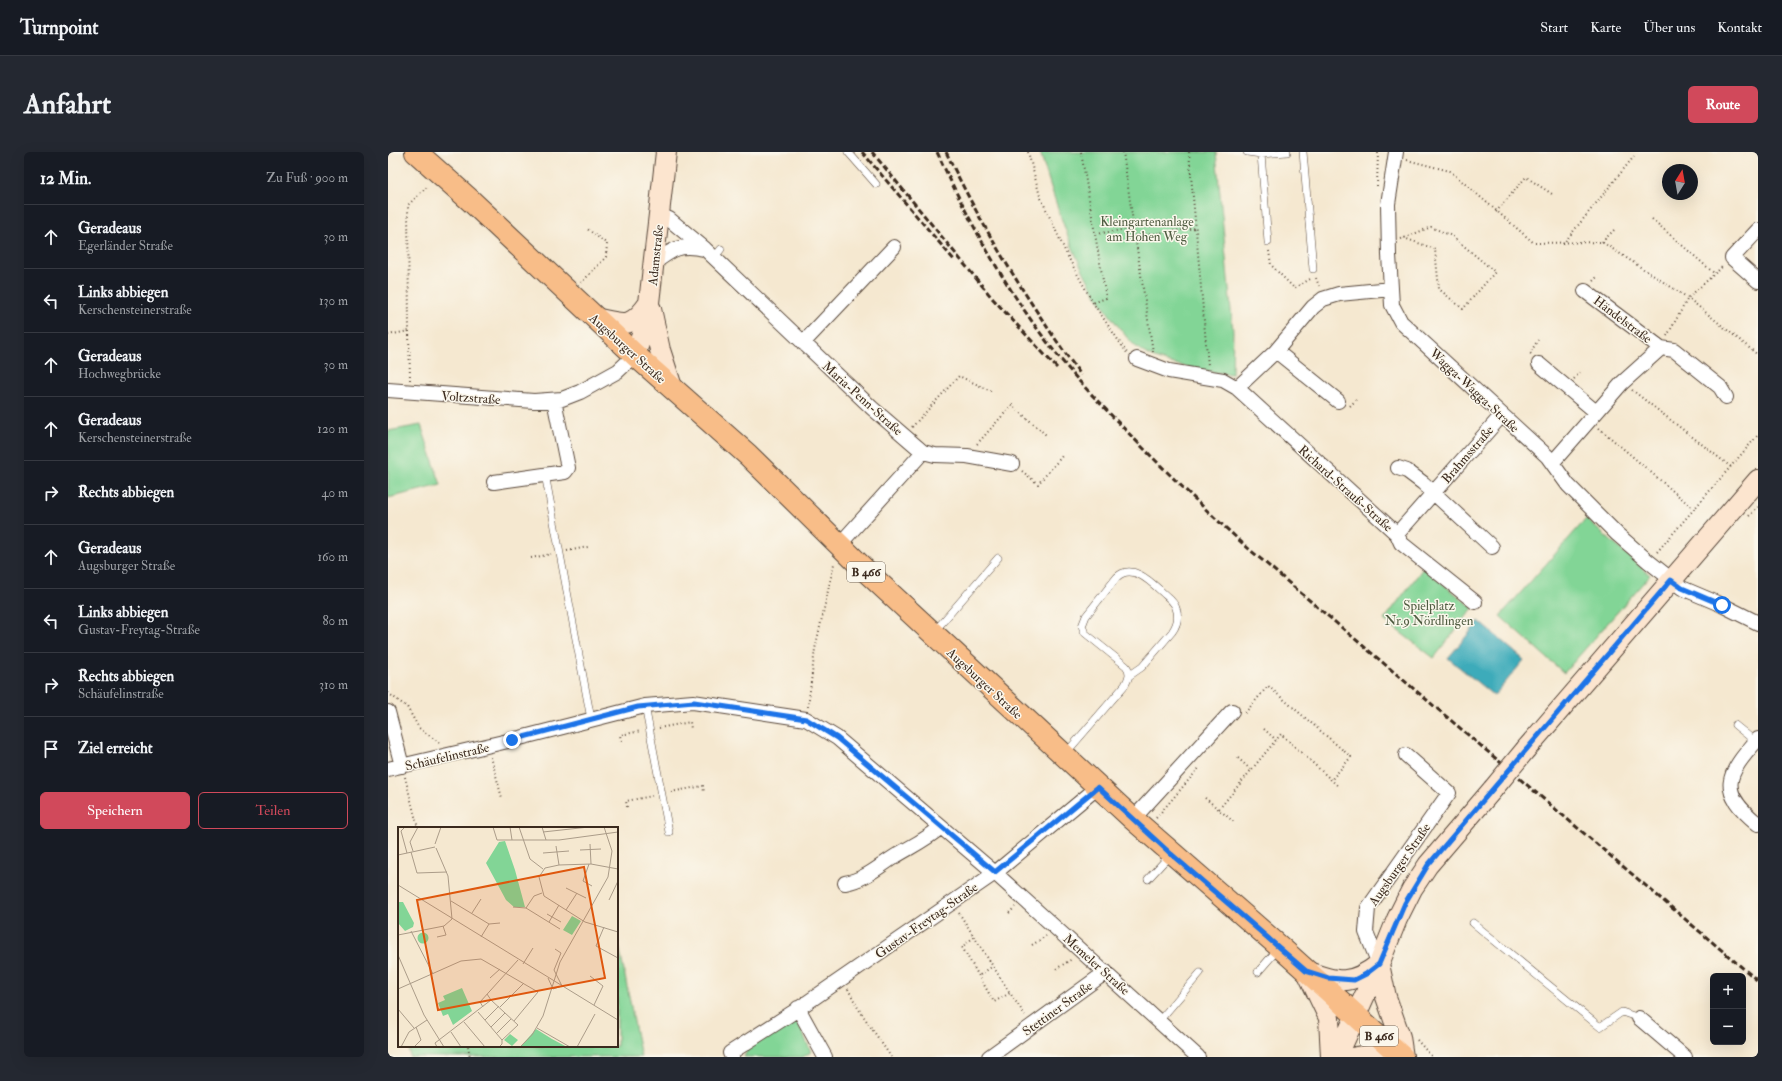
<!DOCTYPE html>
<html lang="de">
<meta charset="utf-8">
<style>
:root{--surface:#171b24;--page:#242831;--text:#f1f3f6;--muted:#9ea1a6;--line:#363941;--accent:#d1495b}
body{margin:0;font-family:"IM FELL Double Pica",serif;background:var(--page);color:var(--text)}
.controls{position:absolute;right:12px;bottom:12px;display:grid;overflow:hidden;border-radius:6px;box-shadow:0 4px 16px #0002}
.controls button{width:36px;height:36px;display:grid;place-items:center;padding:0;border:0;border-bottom:1px solid var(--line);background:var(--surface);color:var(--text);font:20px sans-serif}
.compass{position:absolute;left:1274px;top:12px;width:36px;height:36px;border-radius:50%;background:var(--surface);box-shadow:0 4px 16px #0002;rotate:11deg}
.stop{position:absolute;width:12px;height:12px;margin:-9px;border:3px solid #1a73e8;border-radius:50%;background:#fff}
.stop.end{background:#1a73e8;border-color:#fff;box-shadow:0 1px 4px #0008}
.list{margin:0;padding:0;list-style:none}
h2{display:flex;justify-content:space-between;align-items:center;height:52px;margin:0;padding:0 16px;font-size:17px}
h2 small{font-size:13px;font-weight:400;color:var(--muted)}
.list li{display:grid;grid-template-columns:26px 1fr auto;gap:12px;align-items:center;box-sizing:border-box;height:64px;padding:0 16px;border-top:1px solid var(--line)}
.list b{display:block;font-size:15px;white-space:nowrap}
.list p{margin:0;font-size:13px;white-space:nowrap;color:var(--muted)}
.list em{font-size:13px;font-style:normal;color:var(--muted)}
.actions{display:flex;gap:8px;padding:12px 16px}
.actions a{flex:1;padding:9px 0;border:1px solid var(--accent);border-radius:6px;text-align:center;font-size:14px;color:var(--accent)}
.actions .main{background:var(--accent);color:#fff}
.icon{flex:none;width:22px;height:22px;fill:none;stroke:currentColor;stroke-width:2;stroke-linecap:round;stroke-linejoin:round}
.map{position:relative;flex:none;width:1370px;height:905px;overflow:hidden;border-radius:6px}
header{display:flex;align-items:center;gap:24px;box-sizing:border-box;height:56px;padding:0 20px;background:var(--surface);border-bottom:1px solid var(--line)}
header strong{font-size:19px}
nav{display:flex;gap:22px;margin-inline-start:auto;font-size:14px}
.intro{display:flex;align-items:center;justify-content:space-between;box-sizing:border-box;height:96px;padding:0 24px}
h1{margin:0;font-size:28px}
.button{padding:10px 18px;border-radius:6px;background:var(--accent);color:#fff;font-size:14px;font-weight:700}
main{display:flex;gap:24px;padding:0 24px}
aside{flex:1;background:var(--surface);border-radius:6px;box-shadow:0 4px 16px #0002}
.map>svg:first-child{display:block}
.green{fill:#82d596;stroke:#5e805a}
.water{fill:#3cabba;stroke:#3c6a6c}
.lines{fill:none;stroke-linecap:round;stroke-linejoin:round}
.lane-casing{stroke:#574639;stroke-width:8}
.street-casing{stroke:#574639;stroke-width:16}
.secondary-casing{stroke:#574639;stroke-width:22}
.primary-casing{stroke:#574639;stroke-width:24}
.path{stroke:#574639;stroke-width:2;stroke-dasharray:1 3;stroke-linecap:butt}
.lane{stroke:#fff;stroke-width:7}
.street{stroke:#fff;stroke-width:14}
.secondary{stroke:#fce5cf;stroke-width:20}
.primary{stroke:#f8bd88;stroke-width:22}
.rail{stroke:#3b2a1e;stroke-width:3;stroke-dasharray:6 3;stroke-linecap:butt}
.secondary-bridge-casing{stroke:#574639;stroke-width:22;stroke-linecap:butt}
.secondary-bridge{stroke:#fce5cf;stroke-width:20}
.route{stroke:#1a73e8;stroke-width:5}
.labels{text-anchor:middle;stroke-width:3;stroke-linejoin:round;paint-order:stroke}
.shield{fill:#fbf7ec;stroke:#75685c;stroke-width:1}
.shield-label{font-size:12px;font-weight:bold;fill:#3b2a1e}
.park-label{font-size:13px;fill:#505d42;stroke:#fbf7ec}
.street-label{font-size:13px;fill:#3b2a1e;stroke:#fbf7ec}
.inset-road{fill:none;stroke:#ab9c89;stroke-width:1}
.view{fill:#df570d;fill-opacity:0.15;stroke:#df570d;stroke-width:2}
.inset-edge{fill:none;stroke:#3b2a1e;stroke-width:2}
</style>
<header>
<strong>Turnpoint</strong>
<nav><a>Start</a><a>Karte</a><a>Über uns</a><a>Kontakt</a></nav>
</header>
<div class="intro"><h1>Anfahrt</h1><a class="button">Route</a></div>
<main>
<aside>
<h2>12 Min.<small>Zu Fuß · 900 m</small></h2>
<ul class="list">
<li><svg class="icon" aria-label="ahead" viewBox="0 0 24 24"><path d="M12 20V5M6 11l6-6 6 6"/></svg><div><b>Geradeaus</b><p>Egerländer Straße</p></div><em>30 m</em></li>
<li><svg class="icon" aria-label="left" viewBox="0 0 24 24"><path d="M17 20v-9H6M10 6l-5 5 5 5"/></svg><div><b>Links abbiegen</b><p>Kerschensteinerstraße</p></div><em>130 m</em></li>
<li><svg class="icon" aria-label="ahead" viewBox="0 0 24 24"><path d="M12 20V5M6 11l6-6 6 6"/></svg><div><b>Geradeaus</b><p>Hochwegbrücke</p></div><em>30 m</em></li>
<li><svg class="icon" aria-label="ahead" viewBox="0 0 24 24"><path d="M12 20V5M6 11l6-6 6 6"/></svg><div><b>Geradeaus</b><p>Kerschensteinerstraße</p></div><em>120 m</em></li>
<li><svg class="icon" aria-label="right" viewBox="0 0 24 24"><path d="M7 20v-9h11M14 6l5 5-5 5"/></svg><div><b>Rechts abbiegen</b></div><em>40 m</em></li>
<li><svg class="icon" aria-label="ahead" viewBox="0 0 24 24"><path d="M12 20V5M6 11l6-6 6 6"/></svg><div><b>Geradeaus</b><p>Augsburger Straße</p></div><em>160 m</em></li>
<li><svg class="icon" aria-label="left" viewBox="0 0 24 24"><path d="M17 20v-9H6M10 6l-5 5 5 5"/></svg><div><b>Links abbiegen</b><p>Gustav-Freytag-Straße</p></div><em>80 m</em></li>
<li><svg class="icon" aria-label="right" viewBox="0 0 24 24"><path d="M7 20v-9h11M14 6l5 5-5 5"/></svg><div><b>Rechts abbiegen</b><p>Schäufelinstraße</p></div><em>310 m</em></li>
<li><svg class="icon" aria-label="arrive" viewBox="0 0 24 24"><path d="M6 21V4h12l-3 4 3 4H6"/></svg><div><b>Ziel erreicht</b></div></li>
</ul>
<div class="actions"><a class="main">Speichern</a><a>Teilen</a></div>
</aside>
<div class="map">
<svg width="1370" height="905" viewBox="0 0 1370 905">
<rect width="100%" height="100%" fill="#fbf7ec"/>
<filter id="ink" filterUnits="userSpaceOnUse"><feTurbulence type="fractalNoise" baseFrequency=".025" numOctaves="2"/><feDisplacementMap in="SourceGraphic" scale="8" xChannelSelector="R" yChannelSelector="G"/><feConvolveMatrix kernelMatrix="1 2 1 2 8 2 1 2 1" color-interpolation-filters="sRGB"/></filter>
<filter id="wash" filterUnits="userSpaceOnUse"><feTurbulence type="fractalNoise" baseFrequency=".012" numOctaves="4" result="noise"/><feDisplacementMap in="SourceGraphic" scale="16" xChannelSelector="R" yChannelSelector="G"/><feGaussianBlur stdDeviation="0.9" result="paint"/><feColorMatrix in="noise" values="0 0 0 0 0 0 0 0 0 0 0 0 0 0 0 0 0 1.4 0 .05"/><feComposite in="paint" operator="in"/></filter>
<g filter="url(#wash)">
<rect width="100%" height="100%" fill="#f5e8d0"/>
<path class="green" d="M652 0H828L845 179 844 222C825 221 777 212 760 203 747 196 739 186 730 174 688 121 672 64 652 0Z
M33 273 53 333 0 346V279Z
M1198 367 1262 423 1176 521 1112 464Z
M1035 416 1085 456 1046 506 996 468Z
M229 784 253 905H22L20 894H229Z
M409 868 423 900 415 905H356L360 896Z"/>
<path class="water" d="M1091 469 1136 508 1106 544 1060 506Z"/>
</g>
<g filter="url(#ink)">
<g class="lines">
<g class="lane-casing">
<path id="lane" d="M460 0 488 32
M859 0 873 2 899 0
M915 0 925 117
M873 2 880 90
M326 106 333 97
M157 322 203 567
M546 480 610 406
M257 554 281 680
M1347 573 1368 590
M678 601 737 533C741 526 743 520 738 514L697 481 694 474 698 464 729 425C744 411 762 429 774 440 779 445 786 449 788 456 791 464 789 473 784 480L754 515 741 524
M760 727 783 702
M1085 771 1212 875 1234 860 1251 866
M870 820 891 796
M771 869 812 821"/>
</g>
<g class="street-casing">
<path id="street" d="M1008 0 1000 52 1001 103 1004 153 1013 170 1159 304 1180 333 1229 382 1260 409 1294 436 1334 453 1370 471
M271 63 281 67 317 97 484 256 535 300 547 303 579 304 624 312
M1370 78 1344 106 1370 129
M266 111C286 96 292 92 316 97
M1197 139 1273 196 1286 198 1332 235 1338 245
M415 191 506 95
M888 199 950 249
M749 207 781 219 835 228 849 236 888 199 925 155 935 147 951 142 1003 137
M1151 212 1208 260
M849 236 1009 382 1013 391 1087 450
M0 238 146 249 174 247 192 240 230 219 247 203
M1165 310 1234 231 1273 196
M1010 316 1019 319 1035 331 1104 395
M106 330 177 320 180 316 166 248
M1009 382 1114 263
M451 393 535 300
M0 560 14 614
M1370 587C1338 623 1329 639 1370 672
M0 617 124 588 257 554 305 550 418 567 449 586 607 721 810 905
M745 667 844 559
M457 731C476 728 490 715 506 705 522 695 538 688 553 675
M991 812 978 780 980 756 1061 641 1018 603
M410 856 437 905
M1251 866 1297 905
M344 905 342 901 404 861 607 721 710 635
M601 905 718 820"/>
</g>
<g class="secondary-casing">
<path id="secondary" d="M263 157 272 198 284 235
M207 166C236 172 242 178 261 151
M247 203 258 171 261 151 278 0
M1138 597 1370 328
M991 812 998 845 1012 885 1015 905
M918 819C950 831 963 834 991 812
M919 820 941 866 943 905
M949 905 991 812 1009 767 1024 737 1040 713 1105 637
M968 905 986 902 1011 905"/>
</g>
<g class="primary-casing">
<path id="primary" d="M28 0 82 48 247 203 360 303 480 421 745 667 892 795 1014 905"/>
</g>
<path class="path" d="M640 0 652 44 679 103 705 151 739 201
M693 0 718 146 705 151
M735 0 747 84
M801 0 820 214
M1019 8 1062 19 1146 91 1214 90 1300 146 1370 203
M989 34 990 0
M1108 60 1138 25 1164 42
M1264 67 1327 122
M708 82 746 76
M1013 87 1016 86 1043 75 1064 84 1107 120 1075 157 1051 137 1047 97 1016 86
M1214 90 1227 77
M1175 92 1248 2
M881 99 883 113 906 136 924 126
M928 126 931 134
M1205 129 1210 124
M193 131 218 105 219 92 198 76
M21 179 22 228
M0 183 21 179 20 53 40 34
M1279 184 1300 146 1334 115
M765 200 747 84 808 76
M1143 202 1142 201 1150 188
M1186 227 1192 220
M1244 238 1343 315
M962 254 968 248
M524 275 571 224 605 240
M1211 276 1306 357
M589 292 624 253 658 283
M634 319 650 332 675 303
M1361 364 1370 355
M179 399 200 395
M1269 400 1370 283
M143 406 163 402
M0 541 19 555 31 576 53 592
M420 555 427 497 446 412
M857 561 880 534 963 605 944 627
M271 576 302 570 303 577
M876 577 888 588
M233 589 232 583 253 579
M103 605 114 646
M850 606 863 618
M17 625 30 676
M283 640 315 634 316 640
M817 646 846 670
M239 655 238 649 264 644
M831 657 893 582 951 635
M768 666 812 615
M571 761 622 841
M621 761 627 755
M586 785 574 795 606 850 622 841 637 863
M644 793 658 784
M668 817 684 807
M592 823 605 814
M460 837 470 856 503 905
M1029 888 1044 905
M80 894 82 905"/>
<use href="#lane" class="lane"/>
<use href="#street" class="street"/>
<use href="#secondary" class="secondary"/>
<use href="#primary" class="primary"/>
<path class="rail" d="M474 0 567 109
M484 0 605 147 669 216
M549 0C583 74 623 147 675 210 691 230 709 248 726 266 770 312 814 355 861 397L1370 829
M558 0C596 79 641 152 693 223"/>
<g class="secondary-bridge-casing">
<path id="secondary-bridge" d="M1105 637 1138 597"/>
</g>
<use href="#secondary-bridge" class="secondary-bridge"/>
</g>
</g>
<g class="lines" filter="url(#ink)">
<path class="route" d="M124 588 250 555 306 550 418 567 449 586 607 720 710 635 783 702 918 819 940 826 966 828 978 822 991 812 1017 751 1040 713 1283 428 1294 436 1334 453"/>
</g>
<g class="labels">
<g class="shield">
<rect x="459" y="410" width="38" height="20" rx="3"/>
<rect x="972" y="874" width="38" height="20" rx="3"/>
</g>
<g class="shield-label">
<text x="478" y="424">B 466</text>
<text x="991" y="888">B 466</text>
</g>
<g class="park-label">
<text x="759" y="74">Kleingartenanlage<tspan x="759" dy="15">am Hohen Weg</tspan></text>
<text x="1041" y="458">Spielplatz<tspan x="1041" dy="15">Nr.9 Nördlingen</tspan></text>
</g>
<g class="street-label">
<text transform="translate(267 103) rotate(-84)" y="5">Adamstraße</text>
<text transform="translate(1235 167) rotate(37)" y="5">Händelstraße</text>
<text transform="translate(240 196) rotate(42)" y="5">Augsburger Straße</text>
<text transform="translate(1087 238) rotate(43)" y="5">Wagga-Wagga-Straße</text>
<text transform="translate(83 245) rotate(4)" y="5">Voltzstraße</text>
<text transform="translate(475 246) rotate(42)" y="5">Maria-Penn-Straße</text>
<text transform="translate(1079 302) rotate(-49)" y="5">Brahmsstraße</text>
<text transform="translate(958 336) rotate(42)" y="5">Richard-Strauß-Straße</text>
<text transform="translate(597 531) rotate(43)" y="5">Augsburger Straße</text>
<text transform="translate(59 604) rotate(-13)" y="5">Schäufelinstraße</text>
<text transform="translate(1011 712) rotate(-55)" y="5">Augsburger Straße</text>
<text transform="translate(538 768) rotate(-35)" y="5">Gustav-Freytag-Straße</text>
<text transform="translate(709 812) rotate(42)" y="5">Memeler Straße</text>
<text transform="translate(669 856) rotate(-36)" y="5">Stettiner Straße</text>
</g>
</g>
<g transform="translate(10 675)">
<rect width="220" height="220" fill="#f5e8d0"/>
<path d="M107 14 117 43 127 80H116L108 73 88 36 101 15ZM0 75H5L16 96 15 100 7 104 0 96ZM174 89 183 94 174 108 165 103ZM19.5 111a5.5 5.5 0 1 1 11 0a5.5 5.5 0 1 1-11 0ZM64 161 74 184 55 198 50 187 45 189 40 176 47 173 45 169ZM138 202 154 212 169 220H122ZM112 207 120 213 114 219 106 213Z" fill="#82d596"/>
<path class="inset-road" d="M7 0 3 4 9 26M95 0 99 13H161L220 5M112 0 114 13M121 0 132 32 145 42M144 0 148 13M145 5 191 0M37 17 43 0M192 17 193 37M158 19 161 38M38 21 50 49 54 92M182 23 203 22M15 24 12 15 20 0M13 25 19 46 49 45M145 26 171 24M0 28 37 20M191 37 185 54 194 59M220 42 193 37 161 38 147 41 141 50 146 69 187 95 220 105M0 58 220 193M168 61 188 71M211 73 220 54M53 74 91 97 102 96M115 80 128 81 136 69 144 66M128 81 162 102M168 83 179 66M74 86 83 72M149 87 163 95M151 95 161 78M206 100 198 119 220 131M13 104 35 147M0 108 46 99 54 92M39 110 48 108 45 99M83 110 91 97M0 128 26 188 46 220M125 137 135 121M192 149 205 159 196 178M92 151 102 142M150 151 155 162 164 159 156 143 163 126 157 122M0 162 63 134 83 132 140 165 116 194M93 173 120 198 104 213M85 180 82 175 120 133M102 180 126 156M0 182 16 201M80 185 104 213V217L101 220M87 193 101 179M66 195 87 220M93 200 107 186M139 201 172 220M53 205 63 220M98 207 113 192M3 220 11 205 29 193M16 220 23 213 18 200M39 220 37 216 93 173 89 167M122 220 134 208 145 189 162 135 210 50 214 24 206 0M179 220 197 187"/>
<path class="view" d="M186 40 207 151 40 183 19 73Z"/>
<rect width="220" height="220" class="inset-edge"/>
</g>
</svg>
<div class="controls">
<button>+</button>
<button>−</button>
</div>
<svg class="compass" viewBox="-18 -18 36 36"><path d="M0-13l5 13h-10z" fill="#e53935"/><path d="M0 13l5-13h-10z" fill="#9ea1a6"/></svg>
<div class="stop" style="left:1334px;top:453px"></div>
<div class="stop end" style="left:124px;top:588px"></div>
</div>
</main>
